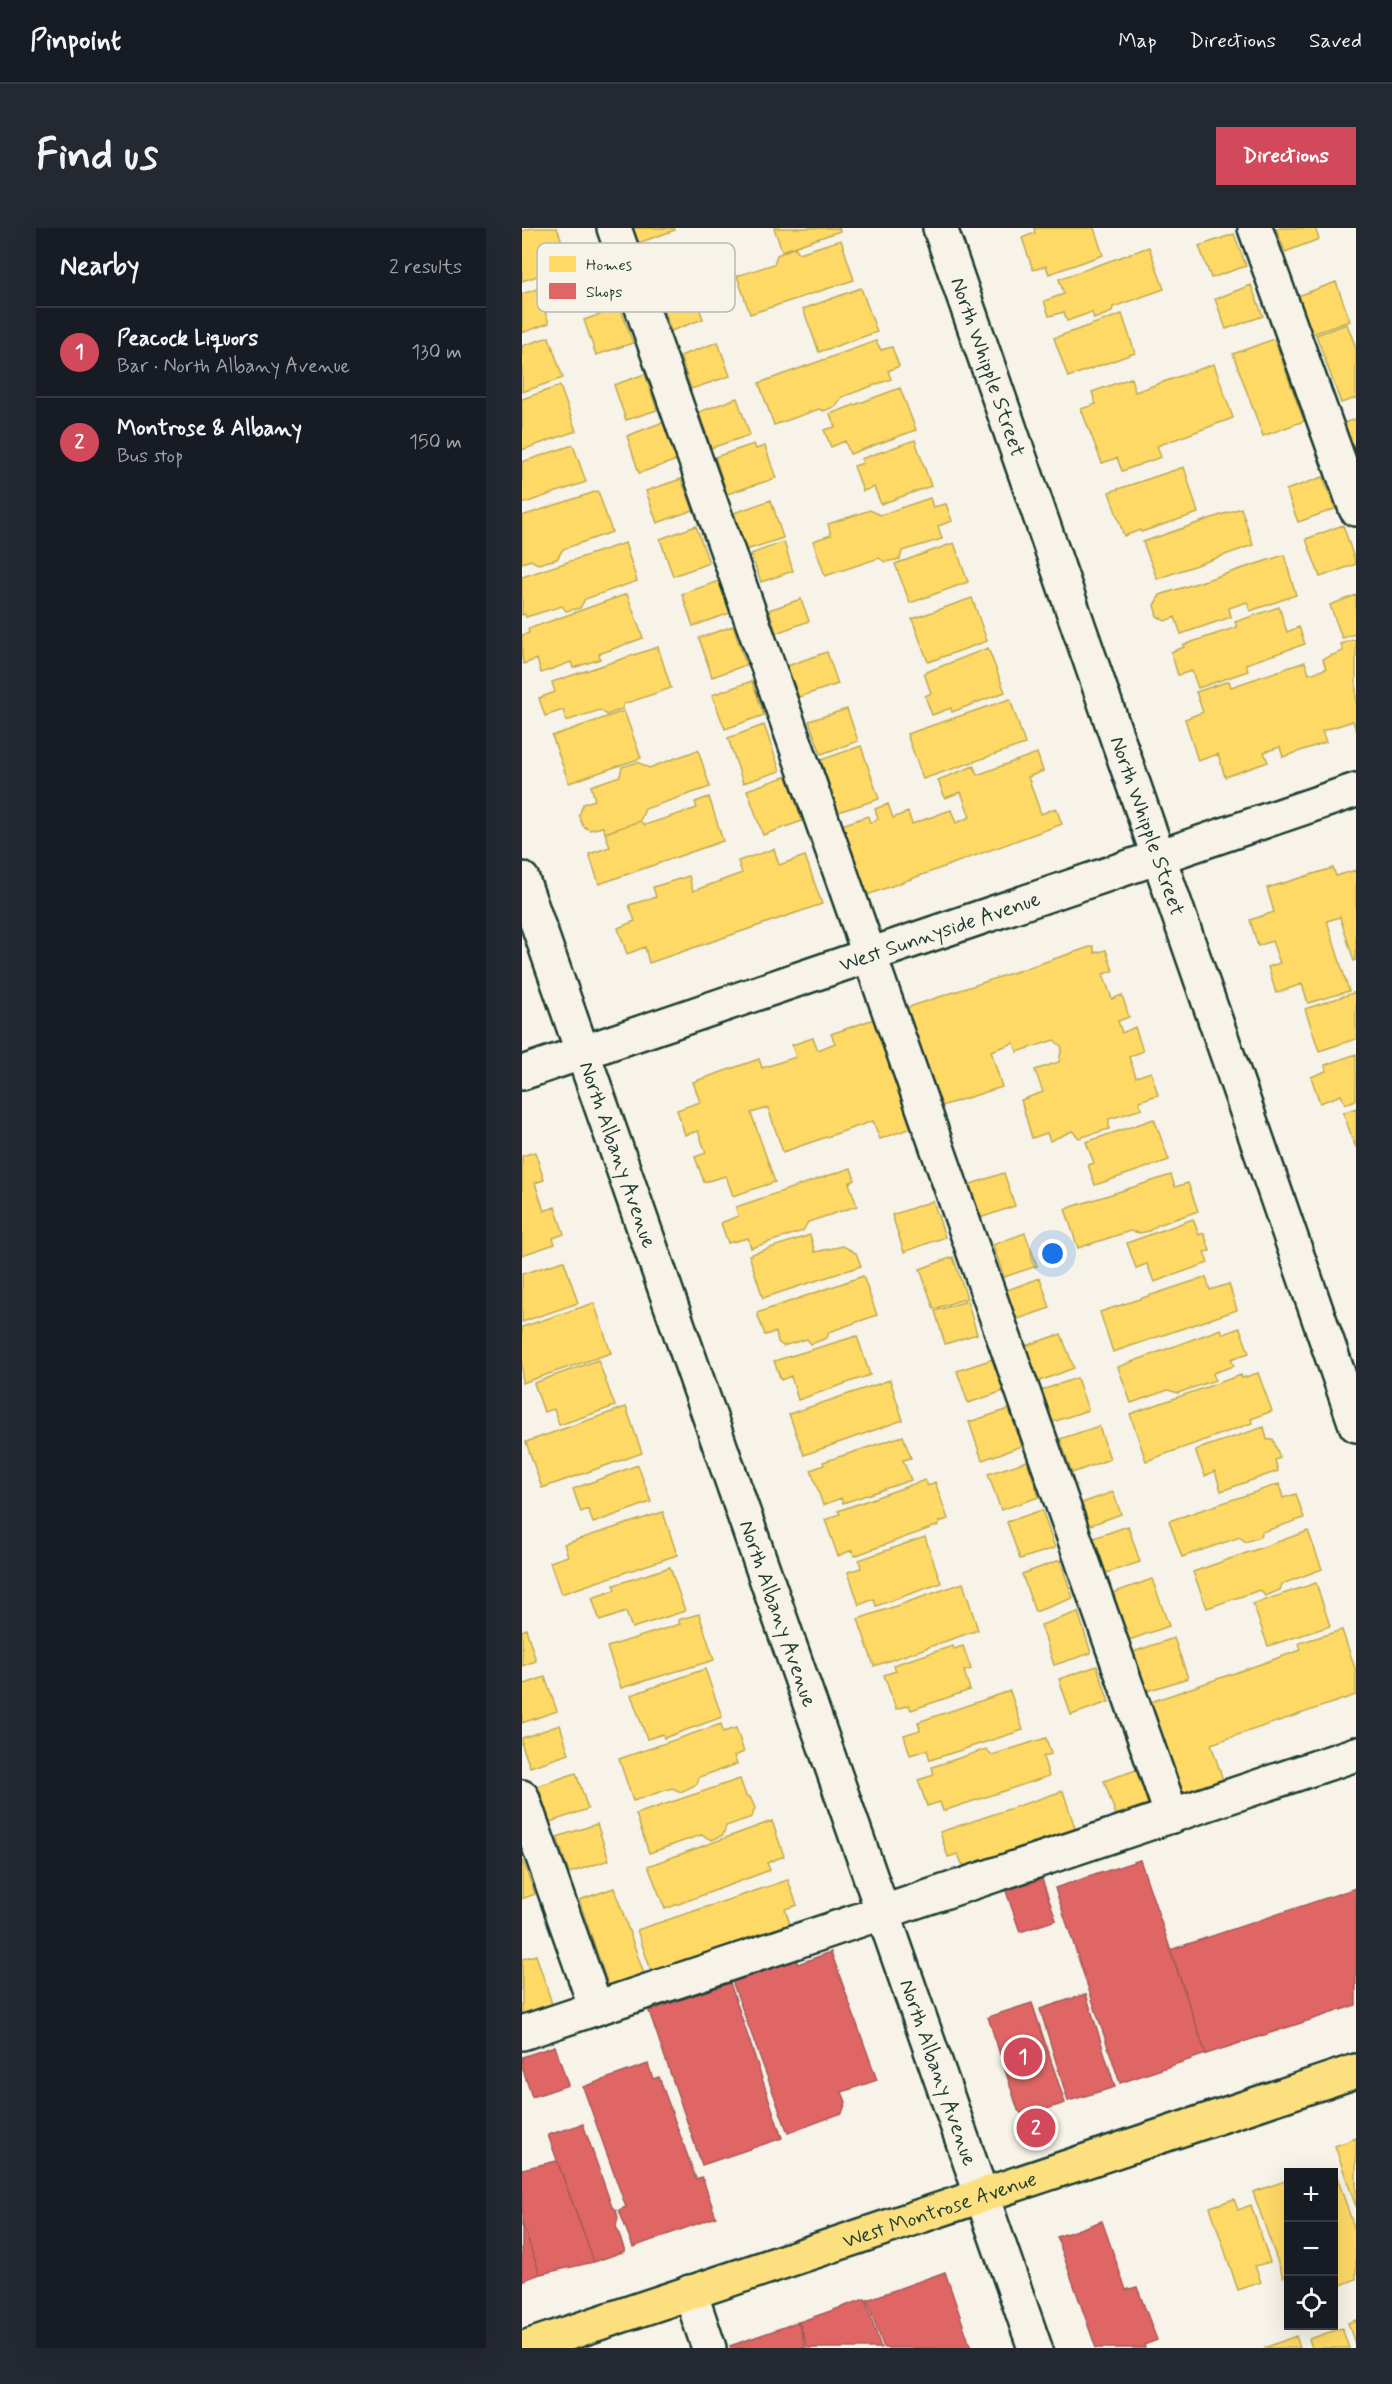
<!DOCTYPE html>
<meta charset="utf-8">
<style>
:root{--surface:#171b24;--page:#242831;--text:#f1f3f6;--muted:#9ea1a6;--line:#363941;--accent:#d1495b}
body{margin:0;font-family:Mynerve,sans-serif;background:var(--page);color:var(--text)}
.controls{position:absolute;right:18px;bottom:18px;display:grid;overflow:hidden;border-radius:0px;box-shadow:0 6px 24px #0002}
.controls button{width:54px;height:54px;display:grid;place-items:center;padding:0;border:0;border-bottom:2px solid var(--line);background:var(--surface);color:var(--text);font:30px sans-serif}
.you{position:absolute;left:531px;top:1026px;width:21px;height:21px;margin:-15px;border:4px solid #fff;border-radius:50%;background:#1a73e8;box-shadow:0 0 0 9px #1a73e833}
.badge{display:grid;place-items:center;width:39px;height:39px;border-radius:50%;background:var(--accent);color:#fff;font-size:20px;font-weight:700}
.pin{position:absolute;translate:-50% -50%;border:3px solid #fff;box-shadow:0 2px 6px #0006}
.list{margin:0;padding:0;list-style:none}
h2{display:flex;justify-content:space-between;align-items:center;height:78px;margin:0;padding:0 24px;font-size:26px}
h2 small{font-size:20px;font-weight:400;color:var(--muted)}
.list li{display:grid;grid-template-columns:39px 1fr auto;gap:18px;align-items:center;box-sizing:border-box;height:90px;padding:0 24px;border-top:2px solid var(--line)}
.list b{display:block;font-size:22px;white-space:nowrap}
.list p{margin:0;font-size:20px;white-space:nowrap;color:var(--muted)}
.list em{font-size:20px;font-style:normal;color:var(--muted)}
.icon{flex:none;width:33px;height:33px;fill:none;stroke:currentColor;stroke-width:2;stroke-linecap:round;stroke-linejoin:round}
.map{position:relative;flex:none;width:834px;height:2120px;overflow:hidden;border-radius:0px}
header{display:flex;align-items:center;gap:36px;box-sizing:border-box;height:84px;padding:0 30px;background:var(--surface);border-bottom:2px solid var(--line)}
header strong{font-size:28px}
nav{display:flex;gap:33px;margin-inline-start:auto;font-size:21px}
.intro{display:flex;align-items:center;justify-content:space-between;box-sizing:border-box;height:144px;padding:0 36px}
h1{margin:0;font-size:42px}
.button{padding:15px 27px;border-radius:0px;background:var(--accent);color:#fff;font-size:21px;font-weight:700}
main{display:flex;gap:36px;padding:0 36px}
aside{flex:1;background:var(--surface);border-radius:0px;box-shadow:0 6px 24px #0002}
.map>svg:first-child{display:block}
.homes{fill:#ffd966;stroke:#bcaa57;stroke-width:1.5}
.shops{fill:#e06666;stroke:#a65a57;stroke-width:1.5}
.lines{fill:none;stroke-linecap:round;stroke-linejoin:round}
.minor-casing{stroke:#1f3d34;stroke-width:38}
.major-casing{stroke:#1f3d34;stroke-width:38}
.minor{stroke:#f7f3e8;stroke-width:33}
.major{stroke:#fce080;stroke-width:33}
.labels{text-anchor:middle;stroke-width:6;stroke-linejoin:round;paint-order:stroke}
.street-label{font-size:21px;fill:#1f3d34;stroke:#f7f3e8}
.key{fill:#f7f3e8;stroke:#b6bcb2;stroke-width:1.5}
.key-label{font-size:16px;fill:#1f3d34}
</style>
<header>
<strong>Pinpoint</strong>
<nav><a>Map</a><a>Directions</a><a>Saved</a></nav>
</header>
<div class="intro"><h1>Find us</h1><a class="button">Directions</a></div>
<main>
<aside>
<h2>Nearby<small>2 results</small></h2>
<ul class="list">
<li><span class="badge">1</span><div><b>Peacock Liquors</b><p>Bar · North Albany Avenue</p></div><em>130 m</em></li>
<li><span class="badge">2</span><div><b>Montrose &amp; Albany</b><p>Bus stop</p></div><em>150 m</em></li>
</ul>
</aside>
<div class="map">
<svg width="834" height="2120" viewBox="0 0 834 2120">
<rect width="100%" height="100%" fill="#f7f3e8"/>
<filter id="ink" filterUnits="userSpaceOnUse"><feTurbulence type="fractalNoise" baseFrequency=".0167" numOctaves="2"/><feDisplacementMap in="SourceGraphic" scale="12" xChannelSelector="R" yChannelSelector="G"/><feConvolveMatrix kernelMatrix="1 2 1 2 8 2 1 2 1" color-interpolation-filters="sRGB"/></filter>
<g filter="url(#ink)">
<path class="homes" d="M10 0H35L44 24 29 30 34 42 0 53V3Z
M110 0H152L153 2 116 15Z
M252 0H317L318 3 260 23Z
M512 0H572L581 27 527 46 524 38 511 42 500 10 513 5Z
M754 0H793L797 11 763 24Z
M712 6 724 38 689 50 677 18Z
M319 12 332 52 228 86 215 48 252 36 255 27 273 19 277 25Z
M627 19 642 61 591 79 590 84 572 91 570 84 545 93 542 84 527 88 522 73 542 66 537 51Z
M814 54 828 93 787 107 773 69Z
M729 57 741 88 704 101 693 71Z
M339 60 355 104 297 124 281 81Z
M15 61 27 95 0 105V66Z
M171 61 181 91 149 103 138 72Z
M98 79 111 115 74 127 62 92Z
M600 86 613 125 546 149 532 110Z
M825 96 834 120V170L819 175 794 107Z
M27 109 41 150 0 164V118Z
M752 111 782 193 741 208 711 126Z
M354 113 359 122 370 119 377 138 366 143 369 151 320 169 314 178 302 183 297 181 252 197 237 155Z
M196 114 208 148 169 161 158 128Z
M692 136 711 190 635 218 639 229 600 243 595 230 580 235 559 181 574 176 570 164 609 150 613 164Z
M123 146 135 182 104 192 92 157Z
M38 158 54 203 0 222V171Z
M378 160 394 202 328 226 323 213 309 219 302 202 313 199 308 186Z
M215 170 228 207 189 220 177 184Z
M834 191V232L821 195Z
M141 194 155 232 117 245 105 208Z
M393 212 409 258 359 276 352 259 341 263 332 238 341 235 339 231Z
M232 216 234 221 243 218 254 250 205 266 193 229Z
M51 217 64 254 0 276V234Z
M662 239 676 285 619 304 618 302 602 308 587 264Z
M801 249 813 281 776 294 764 262Z
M159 251 171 282 135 295 124 263Z
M76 263 90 304 41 321 35 331 16 336 9 332 0 335V288Z
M408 270 411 279 424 276 430 293 416 298 420 311 380 323 378 331 363 334 357 330 303 348 291 313 309 307 306 296 348 282 358 287Z
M249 272 261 310 224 322 212 285Z
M719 280 731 317 635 351 621 314Z
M821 297 834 336 798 349 784 311Z
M174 298 187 335 151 348 138 311Z
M262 314 271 343 239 354 229 326Z
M103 315 115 353 63 371 58 380 44 383 40 378 4 389 3 386 0 387V349Z
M432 315 446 354 388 375 373 336Z
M762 327 774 367 728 383 725 374 707 380 709 389 659 406 653 389 643 393 635 388 632 377 638 367Z
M197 353 208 385 171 398 160 366Z
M105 366 121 410 77 426 78 431 51 440 49 434 19 445 15 431 2 436 0 430V407L7 405 6 401Z
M834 367V406L820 410 808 377Z
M450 370 465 413 406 434 390 391Z
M279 371 287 393 254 405 247 382Z
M757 379 765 404 777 399 783 416 724 436 726 443 676 460 670 443 656 447 649 424 662 419 661 417 715 399 713 394Z
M211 398 224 437 190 449 177 410Z
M834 411V502L831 493 800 503 804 514 761 529 758 519 742 524 746 534 703 549 696 526 676 533 663 491 681 484 674 464 707 453 709 459 783 434 787 446 804 441 801 431 821 423 819 416Z
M136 419 149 460 102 476 100 481 85 487 78 482 44 493 41 482 23 488 17 470 33 464 30 454Z
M466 420 483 464 430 484 429 480 410 487 403 468 409 465 402 445Z
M305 424 316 456 277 469 265 438Z
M230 453 242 487 203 501 190 467Z
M488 471 503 516 401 551 385 506Z
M325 481 336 513 299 526 287 493Z
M102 483 119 530 47 555 30 508Z
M242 497 258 543 221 555 206 510Z
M339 518 357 571 316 584 299 532Z
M176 522 188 559 123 581 118 593 83 605 81 599 68 602 61 598 57 588 61 576 73 572 69 558 98 548 100 539 116 534 127 540Z
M515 525 521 543 506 549 519 586 534 580 540 596 345 667 320 597 346 588 348 595 356 591 353 581 366 576 371 590 386 584 390 596 429 582 434 595 448 589 439 564 423 570 416 552 452 538 455 547Z
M265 548 280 593 241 607 225 562Z
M187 569 201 613 77 656 67 626 88 619 83 605 118 593 123 597 175 580 173 574Z
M252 621 257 637 283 628 300 676 127 735 123 719 105 726 96 700 113 693 107 677 134 669 131 659 167 648 171 663 220 645 216 633Z
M811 640 814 648 834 642V732L832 733 818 689 805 693 827 763 786 775 780 756 754 765 746 739 758 735 750 713 736 718 728 692 752 684 745 660Z
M571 718 573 725 584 722 591 743 581 746 590 771 600 767 607 789 596 793 600 805 613 799 621 823 607 829 614 849 629 844 636 867 617 873 620 881 587 891V901L557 910 550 903 528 913 525 905 510 910 499 872 521 864 513 842 537 834 540 819 532 812 495 824 492 815 469 823 480 859 413 880 381 781Z
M834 764V811L797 823 783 781Z
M355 790 392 899 358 911 351 893 261 924 246 880 229 885 253 954 211 968 204 948 182 954 173 929 184 925 176 903 163 907 155 882 178 874 171 854 237 831 240 840 274 829 270 817 291 810 296 822 313 815 309 806Z
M834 826V872L823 876 819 867 798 875 789 849 804 843 803 837Z
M834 880V920L821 885Z
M632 891 647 932 573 957 566 937 572 935 564 914Z
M13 924 22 952 13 955 22 983 33 979 42 1006 31 1010 33 1016 0 1027V928Z
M329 940 333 952 327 955 335 978 286 994 281 1003 229 1020 226 1010 206 1015 199 995 216 988 214 979Z
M482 945 493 978 458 990 446 957Z
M649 947 653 959 666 955 676 983 636 997 627 1003 618 1005 608 1003 556 1020 543 981Z
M411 973 423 1009 382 1024 370 987Z
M671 991 677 1007 682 1005 688 1023 682 1024 686 1035 632 1054 625 1036 614 1040 605 1015Z
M503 1005 515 1038 482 1049 471 1017Z
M288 1007 293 1024 321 1018 334 1025 339 1038 241 1070 227 1027Z
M431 1029 445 1070 412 1081 398 1041Z
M42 1033 56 1075 0 1094V1046Z
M341 1048 355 1087 307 1104 305 1110 289 1116 285 1111 261 1118 256 1114 254 1104 243 1107 235 1085Z
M684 1049 688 1062 707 1056 715 1082 591 1124 578 1084Z
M518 1050 528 1080 490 1093 480 1064Z
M445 1073 455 1106 423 1116 413 1083Z
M72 1075 89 1125 0 1155V1099Z
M718 1100 727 1125 709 1131 712 1138 691 1145 693 1152 656 1165 646 1162 609 1175 596 1139 699 1101 701 1106Z
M539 1106 552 1140 515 1154 503 1118Z
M335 1108 348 1147 276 1172 269 1148 259 1152 252 1133Z
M471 1131 482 1163 446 1175 435 1143Z
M76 1132 93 1178 37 1197 32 1181 22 1184 12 1155Z
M736 1145 750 1183 729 1191 730 1195 624 1233 608 1186 719 1147 720 1150Z
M555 1150 566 1182 531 1194 520 1162Z
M368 1152 381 1192 282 1227 267 1186Z
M104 1179 120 1225 20 1260 4 1214Z
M487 1181 500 1218 460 1232 447 1194Z
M577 1198 588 1231 550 1245 538 1211Z
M742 1199 745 1212 751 1211 758 1230 753 1232 756 1243 699 1263 693 1243 683 1248 673 1222Z
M381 1208 389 1230 381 1232 389 1252 321 1275 319 1270 301 1277 289 1242 302 1237 301 1234Z
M505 1233 517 1269 479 1282 466 1246Z
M116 1237 129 1274 71 1295 66 1281 59 1284 51 1261Z
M403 1252 406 1258 413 1254 426 1291 417 1294V1297L332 1328 330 1322 316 1328 303 1292 318 1286 316 1283Z
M757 1256 761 1270 774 1266 782 1290 740 1304 738 1309 723 1314 718 1309 660 1329 647 1293Z
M591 1264 599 1286 566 1298 557 1276Z
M520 1282 533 1320 498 1331 485 1294Z
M141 1284 155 1327 39 1366 28 1334 46 1328 42 1316Z
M606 1298 618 1334 584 1345 572 1310Z
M786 1303 800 1341 760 1356 758 1362 743 1368 738 1362 685 1380 671 1344Z
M403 1309 419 1355 354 1378 352 1371 337 1377 326 1344 339 1340 337 1332Z
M538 1332 551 1370 513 1384 500 1346Z
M148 1339 163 1383 110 1400 104 1384 78 1393 70 1370 93 1362 92 1357Z
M630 1351 647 1398 607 1412 591 1365Z
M441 1355 456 1402 352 1438 336 1391Z
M794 1355 808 1398 746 1418 731 1376Z
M556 1384 569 1425 532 1437 519 1397Z
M177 1386 192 1432 99 1460 85 1419 158 1396 156 1392Z
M4 1401 14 1433 0 1438V1403Z
M820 1402 834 1443V1467L689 1516 702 1555 658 1570 626 1475 779 1422 777 1415Z
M652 1410 666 1450 625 1463 611 1424Z
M431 1418 432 1421 441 1418 449 1441 442 1443 448 1462 389 1482 387 1477 374 1481 362 1447 374 1443 371 1437Z
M575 1438 587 1474 549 1487 537 1451Z
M183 1441 200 1489 142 1510 141 1506 125 1511 109 1467Z
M23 1449 35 1483 0 1495V1457Z
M488 1463 501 1502 408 1532 405 1522 388 1527 382 1507 398 1502 396 1494Z
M199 1496 201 1504 214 1500 222 1524 212 1528 215 1536 177 1549 175 1556 159 1564 150 1560 111 1573 97 1531Z
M38 1497 47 1526 8 1539 0 1517V1510Z
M524 1510 529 1526 521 1529 527 1548 421 1583 418 1574 405 1578 396 1552 412 1547 410 1539 464 1521 470 1527Z
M614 1542 626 1576 594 1587 582 1553Z
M54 1545 66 1581 28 1594 16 1558Z
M218 1551 224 1568 228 1569 233 1580 230 1589 204 1598 201 1607 190 1612 179 1607 127 1625 114 1586Z
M541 1563 554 1603 447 1639 440 1636 436 1626 426 1629 418 1604Z
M250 1593 262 1628 245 1635 248 1642 143 1681 126 1638Z
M75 1596 87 1632 47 1645 35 1609Z
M0 1631 13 1666 0 1671Z
M266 1652 275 1677 263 1681 269 1699 130 1745 115 1702Z
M92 1660 122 1746 87 1759 57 1672Z
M14 1727 31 1779 0 1789V1731Z
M834 1910V1979L813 1918Z
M815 1949 834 2005V2051L812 2060V1950Z
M766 1952V2047L761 2049 731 1964Z
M712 1971 716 1982 729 1977 748 2034 733 2038 739 2054 716 2062 688 1979Z
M834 2092V2119L826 2095Z
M820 2100 827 2120H790L787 2111Z
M774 2108 778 2120H742Z"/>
<path class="shops" d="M618 1632 684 1826 598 1855 533 1660Z
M520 1651 534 1692 498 1704 484 1663Z
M834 1660V1777L684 1826 648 1722Z
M309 1724 355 1852 320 1864 324 1874 320 1885 266 1905 210 1753 273 1730 276 1736Z
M208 1755 260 1910 180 1937 127 1783Z
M564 1766 593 1859 546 1873 518 1781Z
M510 1775 543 1875 515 1884 508 1889H503L496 1882 466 1789Z
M33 1818 46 1857 10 1869 0 1839V1829Z
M126 1836 131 1851 137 1849 174 1951 180 1949 194 1989 111 2019 97 1982 104 1979 61 1859Z
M61 1896 90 1979 94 1982 96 1990 94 1998 103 2023 72 2034 26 1907Z
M35 1933 72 2034 18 2046 0 1995V1941Z
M580 1993 604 2062 615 2059 635 2112 622 2117 623 2120H574L535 2009Z
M0 1995 18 2046 0 2053Z
M423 2044 449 2120H362L345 2072Z
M343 2071 359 2120H286L277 2094Z
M276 2094 284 2120H209L208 2118Z"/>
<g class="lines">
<g class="minor-casing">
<g id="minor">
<path d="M92 0 650 1588"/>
<path id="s1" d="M418 0 834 1197"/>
<path d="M733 0 834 281"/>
<path id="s2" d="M0 651 513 2120"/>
<path id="s3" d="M0 845 834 562"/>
<path d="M0 1569 74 1780"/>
<path d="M0 1805 834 1526"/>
<path d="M168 2064 187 2120"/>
</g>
</g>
<g class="major-casing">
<g id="major">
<path id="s4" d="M2 2120 834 1843"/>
</g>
</g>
<use href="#minor" class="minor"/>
<use href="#major" class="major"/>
</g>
</g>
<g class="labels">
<g class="street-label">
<text dy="7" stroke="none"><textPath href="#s1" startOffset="147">North Whipple Street</textPath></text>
<text dy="7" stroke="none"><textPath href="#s1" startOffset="633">North Whipple Street</textPath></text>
<text dy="7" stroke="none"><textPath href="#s3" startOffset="441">West Sunnyside Avenue</textPath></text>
<text dy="7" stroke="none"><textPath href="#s2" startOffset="292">North Albany Avenue</textPath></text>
<text dy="7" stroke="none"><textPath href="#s2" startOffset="778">North Albany Avenue</textPath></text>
<text dy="7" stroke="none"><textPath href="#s2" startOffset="1264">North Albany Avenue</textPath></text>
<text dy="7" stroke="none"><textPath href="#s4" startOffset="438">West Montrose Avenue</textPath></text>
</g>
</g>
<rect x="15" y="15" width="198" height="69" rx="9" class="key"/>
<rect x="27" y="28" width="27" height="16" fill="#ffd966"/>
<rect x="27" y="55" width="27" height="16" fill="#e06666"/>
<g class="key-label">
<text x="64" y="42">Homes</text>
<text x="64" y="69">Shops</text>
</g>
</svg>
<div class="controls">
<button>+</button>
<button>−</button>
<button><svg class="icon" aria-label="locate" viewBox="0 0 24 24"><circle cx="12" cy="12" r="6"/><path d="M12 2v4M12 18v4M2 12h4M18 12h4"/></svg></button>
</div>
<div class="you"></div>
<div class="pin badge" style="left:501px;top:1829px">1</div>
<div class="pin badge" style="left:514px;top:1900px">2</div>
</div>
</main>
